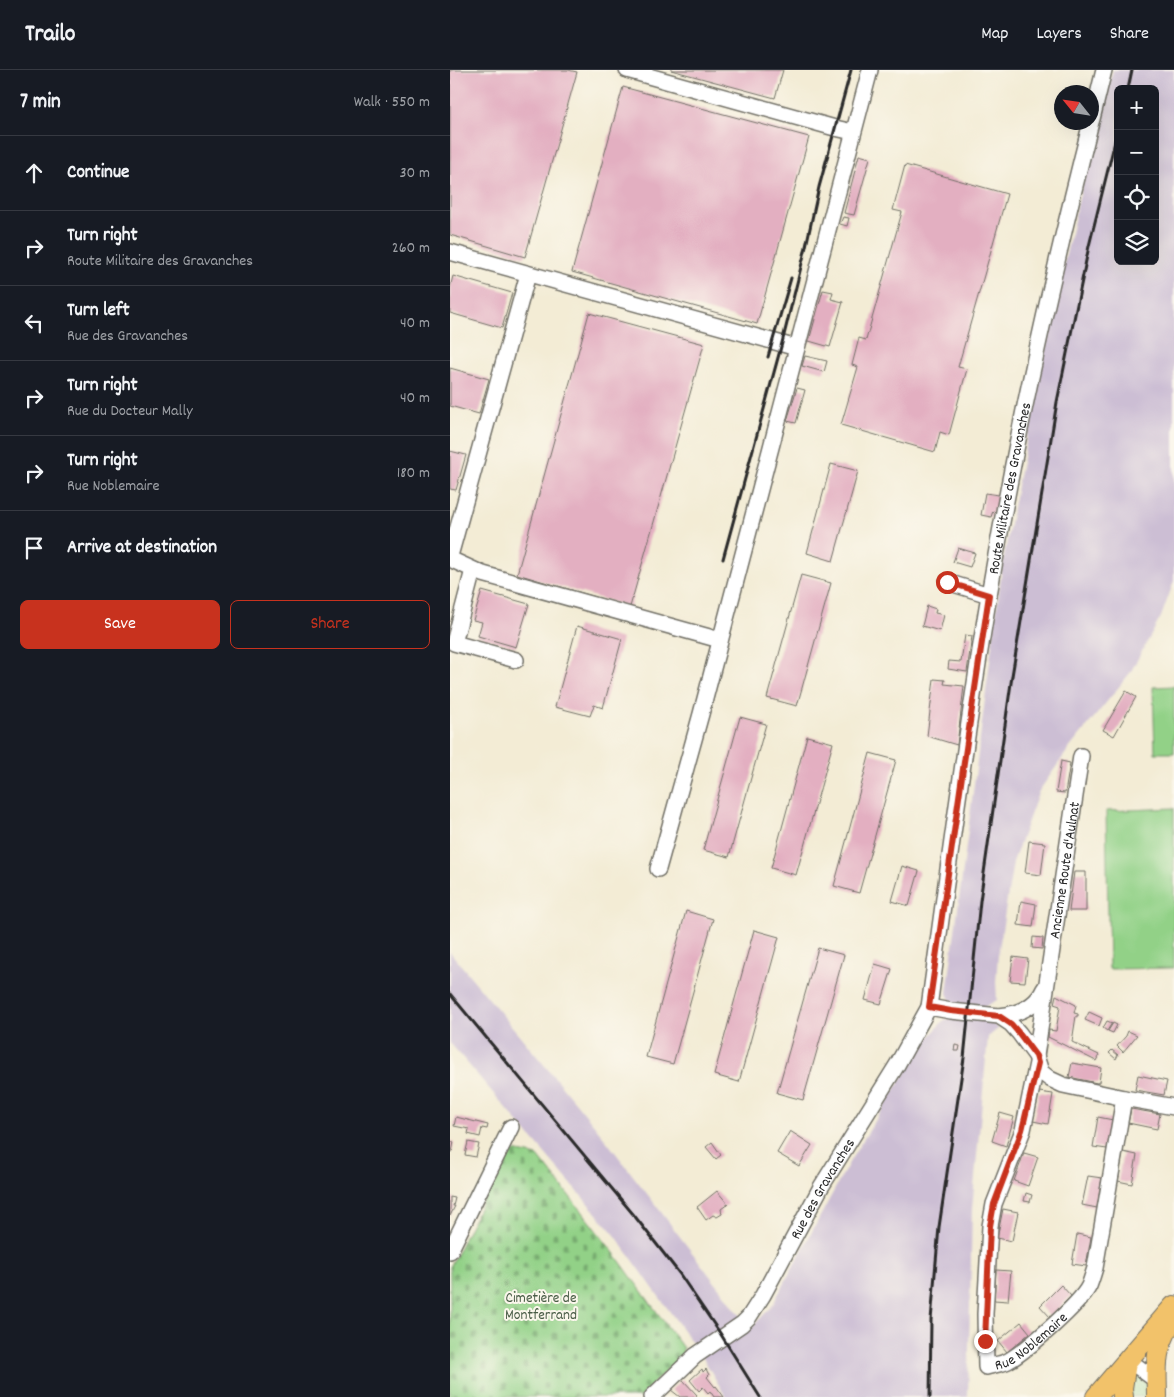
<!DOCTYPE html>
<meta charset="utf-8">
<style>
:root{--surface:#171b24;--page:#20242c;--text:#f1f3f6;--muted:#9ea1a6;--line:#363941;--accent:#c8321e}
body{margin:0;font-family:Dekko,sans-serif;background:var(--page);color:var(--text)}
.controls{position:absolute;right:15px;top:15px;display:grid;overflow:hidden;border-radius:8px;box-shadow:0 5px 20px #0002}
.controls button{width:45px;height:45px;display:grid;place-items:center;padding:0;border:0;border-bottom:1px solid var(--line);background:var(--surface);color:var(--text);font:25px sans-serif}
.compass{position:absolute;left:604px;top:15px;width:45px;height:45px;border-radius:50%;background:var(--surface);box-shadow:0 5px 20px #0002;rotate:300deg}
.stop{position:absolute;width:15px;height:15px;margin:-11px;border:4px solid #c8321e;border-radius:50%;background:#fff}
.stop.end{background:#c8321e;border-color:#fff;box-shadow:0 1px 5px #0008}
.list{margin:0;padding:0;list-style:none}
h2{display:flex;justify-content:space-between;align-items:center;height:65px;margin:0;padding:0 20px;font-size:21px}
h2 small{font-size:16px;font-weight:400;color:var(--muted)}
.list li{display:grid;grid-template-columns:32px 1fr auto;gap:15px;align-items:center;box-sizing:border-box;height:75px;padding:0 20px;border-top:1px solid var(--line)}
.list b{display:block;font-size:19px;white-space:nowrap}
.list p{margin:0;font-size:16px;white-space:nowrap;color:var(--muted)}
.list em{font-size:16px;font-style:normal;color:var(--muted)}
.actions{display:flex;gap:10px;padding:15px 20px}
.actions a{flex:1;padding:11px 0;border:1px solid var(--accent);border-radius:8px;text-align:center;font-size:18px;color:var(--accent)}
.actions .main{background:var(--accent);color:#fff}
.icon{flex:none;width:28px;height:28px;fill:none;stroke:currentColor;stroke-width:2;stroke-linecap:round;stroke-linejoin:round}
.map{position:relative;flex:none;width:724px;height:1327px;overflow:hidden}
header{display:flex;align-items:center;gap:30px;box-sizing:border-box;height:70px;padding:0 25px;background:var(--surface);border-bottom:1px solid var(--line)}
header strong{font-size:24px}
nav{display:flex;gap:28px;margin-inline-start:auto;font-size:18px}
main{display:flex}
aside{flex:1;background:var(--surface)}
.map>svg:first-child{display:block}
.industrial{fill:#ccbed4;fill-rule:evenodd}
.green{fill:#92d187;stroke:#5e7e59}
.cemetery{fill:url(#cemetery-stones);stroke:#5e7e59}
.building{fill:#e3afc1}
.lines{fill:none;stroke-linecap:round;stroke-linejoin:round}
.minor-casing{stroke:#716f66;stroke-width:18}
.major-casing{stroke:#716f66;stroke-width:22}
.minor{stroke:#fff;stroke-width:15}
.major{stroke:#f2c26a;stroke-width:20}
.rail{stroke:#2b2b2b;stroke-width:3}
.route{stroke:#c8321e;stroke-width:6}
.labels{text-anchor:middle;stroke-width:4;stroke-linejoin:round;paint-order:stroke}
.street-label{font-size:15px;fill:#2b2b2b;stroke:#fbf7ec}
.park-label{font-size:15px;fill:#4a5d47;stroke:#fbf7ec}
</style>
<header>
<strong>Trailo</strong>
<nav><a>Map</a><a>Layers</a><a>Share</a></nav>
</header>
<main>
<aside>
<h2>7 min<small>Walk · 550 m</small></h2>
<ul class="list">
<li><svg class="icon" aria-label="ahead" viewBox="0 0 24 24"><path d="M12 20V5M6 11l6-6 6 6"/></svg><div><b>Continue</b></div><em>30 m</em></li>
<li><svg class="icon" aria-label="right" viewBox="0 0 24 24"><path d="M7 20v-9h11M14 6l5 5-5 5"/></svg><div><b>Turn right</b><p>Route Militaire des Gravanches</p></div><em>260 m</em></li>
<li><svg class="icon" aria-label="left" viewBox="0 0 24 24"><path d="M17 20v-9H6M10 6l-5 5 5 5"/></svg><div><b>Turn left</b><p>Rue des Gravanches</p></div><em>40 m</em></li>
<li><svg class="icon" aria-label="right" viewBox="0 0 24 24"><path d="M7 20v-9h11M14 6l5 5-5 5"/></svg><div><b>Turn right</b><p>Rue du Docteur Mally</p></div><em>40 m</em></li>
<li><svg class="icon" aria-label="right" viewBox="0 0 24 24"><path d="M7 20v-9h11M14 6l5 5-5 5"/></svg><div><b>Turn right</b><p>Rue Noblemaire</p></div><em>180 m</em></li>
<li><svg class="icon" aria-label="arrive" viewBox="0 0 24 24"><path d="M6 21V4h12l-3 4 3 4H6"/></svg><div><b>Arrive at destination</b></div></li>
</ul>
<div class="actions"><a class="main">Save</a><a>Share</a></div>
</aside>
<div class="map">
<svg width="724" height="1327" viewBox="0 0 724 1327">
<defs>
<pattern id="cemetery-stones" width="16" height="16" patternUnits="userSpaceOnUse" patternTransform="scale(1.25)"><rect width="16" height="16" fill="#92d187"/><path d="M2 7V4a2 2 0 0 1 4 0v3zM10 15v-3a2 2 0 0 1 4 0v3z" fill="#77aa6f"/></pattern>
</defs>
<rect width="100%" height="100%" fill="#fbf7ec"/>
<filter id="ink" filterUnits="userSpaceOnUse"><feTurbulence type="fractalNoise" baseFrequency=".02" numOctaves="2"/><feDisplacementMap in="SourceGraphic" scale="10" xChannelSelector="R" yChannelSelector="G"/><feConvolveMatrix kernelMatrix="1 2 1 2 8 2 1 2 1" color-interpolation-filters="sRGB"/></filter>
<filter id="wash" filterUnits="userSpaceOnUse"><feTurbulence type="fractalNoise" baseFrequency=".0096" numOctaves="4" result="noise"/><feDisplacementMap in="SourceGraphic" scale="20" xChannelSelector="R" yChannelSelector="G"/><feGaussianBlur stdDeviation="1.12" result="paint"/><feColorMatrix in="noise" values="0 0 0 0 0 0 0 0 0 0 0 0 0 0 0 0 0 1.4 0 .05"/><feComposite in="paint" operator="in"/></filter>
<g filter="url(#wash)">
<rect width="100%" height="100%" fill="#f3ecd5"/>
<path class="industrial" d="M663 0H724V511L711 547 680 603 618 680 589 721 563 792 548 885 546 912 547 930 528 940 505 934 500 930 497 923 552 498 567 416 606 228 633 111ZM668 19H705V191H668Z
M0 882 145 1056 290 1245 302 1257 322 1236 401 1089 475 972 493 951 504 946 534 949 549 958 538 967 522 1139 518 1327H276L253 1288 165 1165 0 973Z"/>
<path class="green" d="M724 616V683H705L703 617Z
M724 738V898L659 899 656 741Z
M683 1301 698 1313 701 1327H677Z"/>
<path class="cemetery" d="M58 1080 88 1086 164 1183 233 1278V1285L212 1304 190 1327H0V1197Z"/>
<g id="blocks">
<path class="building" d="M0 0H118L127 2 75 187 0 165Z
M221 0H333L325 28Z
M173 17 359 67 307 254 122 202Z
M409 85 420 88 404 145 394 143Z
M455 95 557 124 508 297 517 299 499 365 490 362 485 382 391 355 408 297 402 295 409 268 416 270 452 142 443 140Z
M393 147 399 148 397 156 390 154Z
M3 206 62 223 52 258 0 243V218Z
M373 220 383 222 381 229 393 232 380 277 359 271Z
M139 243 254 274 180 537 67 504Z
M355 286 377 291 374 302 352 296Z
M0 298 39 309 29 344 0 336Z
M347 318 355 320 346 353 337 351Z
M0 381 16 385 6 420 0 419Z
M381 394 408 401 383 491 357 483Z
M535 423 549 425 546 442 543 441 541 447 531 445Z
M508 478 525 483 520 497 503 492Z
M351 505 381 513 347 636 317 628Z
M32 521 79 534 66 577 28 566 32 552 23 550Z
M477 536 486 539 485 543 494 545 490 561 472 556Z
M127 556 172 569 153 638 144 635 140 646 105 637Z
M515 565 522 566 517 602 498 599 499 591 511 592Z
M484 609 495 610 494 614 514 616 507 675 477 666Z
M676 621 686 627 664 666 653 660Z
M290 647 316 654 279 787 253 780Z
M357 666 383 673 346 805 321 798Z
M420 683 446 690 409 823 384 816Z
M611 691 620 693 615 723 606 722Z
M579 771 595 773 591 805 575 803Z
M452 796 469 801 459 836 442 831Z
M624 802H636V841H619Z
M571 831 586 834 583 857 568 855Z
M236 841 263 849 223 994 196 987Z
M304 860 329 867 289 1012 264 1005Z
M583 867 593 868 592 879 582 878Z
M368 878 394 885 353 1030 327 1023Z
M563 887 578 889 575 912 560 911Z
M425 894 442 899 431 934 415 930Z
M606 925 626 935 624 943 628 944V946H626L622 972 649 985 646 991 598 967 599 960 606 961 610 936 604 934Z
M639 942 652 948 649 956 635 950Z
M657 951 662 953 657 961 653 958Z
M663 953 667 955 663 963 658 961Z
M678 961 687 965 673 982 667 976 676 966Z
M505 975 510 976 509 981H504Z
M662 980 668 985 666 989 659 983Z
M622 993 651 998 649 1012 647 1013 619 1007Z
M688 1005 717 1011 714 1025 685 1020Z
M589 1022 603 1024 598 1054 583 1051Z
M681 1039 710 1044 707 1059 678 1053Z
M550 1043 564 1047 556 1076 542 1071Z
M6 1047 38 1055 37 1059 32 1058 30 1067 18 1064 19 1059 4 1056Z
M648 1047 663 1050 657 1079 643 1077Z
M340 1061 362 1075 349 1096 327 1083Z
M0 1071 4 1072 2 1082 0 1081Z
M18 1072 29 1074 26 1087 15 1085Z
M262 1072 271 1085 266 1089 256 1077Z
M673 1082 687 1085 682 1114 668 1111Z
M574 1083 588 1087 578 1116 564 1111Z
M638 1106 652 1108 647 1138 632 1135Z
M267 1121 278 1134 271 1139 272 1144 267 1147 263 1145 256 1150 247 1137Z
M576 1123 582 1125 580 1132 574 1131Z
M0 1127 5 1128 3 1136H5L0 1146Z
M553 1139 568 1142 562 1171 547 1168Z
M627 1164 641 1167 636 1196 622 1194Z
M546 1200 561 1201 558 1231 544 1230Z
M611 1215 621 1226 600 1247 590 1236Z
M571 1252 580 1263 557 1282 548 1271Z
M252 1299 253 1302 256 1299 259 1305 257 1307 265 1317 266 1316 274 1327H264L260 1321 258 1323 253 1317 249 1321 240 1310Z
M232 1309 247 1325 245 1327H230L221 1320Z"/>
</g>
</g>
<g filter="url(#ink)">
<use href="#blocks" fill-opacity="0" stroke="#716f66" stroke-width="1"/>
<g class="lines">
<g class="minor-casing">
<g id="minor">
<path d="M177 0 385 58 403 62"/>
<path d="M642 49 654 0"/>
<path d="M0 182 347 278"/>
<path d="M0 486 78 204"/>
<path d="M0 489 33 504 270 570"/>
<path d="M23 500 4 573 66 590"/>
<path d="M497 512 539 525"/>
<path d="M208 799 251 644 420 0"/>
<path id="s1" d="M479 937C498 800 516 662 539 525 566 366 601 209 641 52"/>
<path d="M549 946C568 944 586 937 594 919"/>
<path id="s2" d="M586 986 631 686"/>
<path id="s3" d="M587 993 573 1060 544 1134 540 1156 535 1244 536 1297C543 1295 552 1294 558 1291 576 1281 630 1234 639 1216 641 1211 643 1204 645 1198L674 1028"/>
<path d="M0 1181 61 1057"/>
<path d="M676 1292 688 1297 707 1311"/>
<path id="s4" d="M202 1327 245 1286 292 1254 299 1247 313 1225 371 1117 447 995 479 937 501 941 549 946 561 954 569 963 586 986 591 1002 600 1009 613 1015 674 1028 724 1037"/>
</g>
</g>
<g class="major-casing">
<path id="major" d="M646 1327 724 1236
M673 1327 672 1318 676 1292
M707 1327C707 1312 705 1294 709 1280 712 1269 718 1258 723 1247"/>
</g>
<use href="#minor" class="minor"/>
<use href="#major" class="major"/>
<path class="rail" d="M678 19 682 0
M318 287 341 208
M273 489 332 273 355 181 369 117 401 0
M0 924 183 1144 229 1203 270 1263 310 1327
M480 1327 481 1250 489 1157 514 988 530 831 562 606 607 332 639 176 668 59"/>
</g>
</g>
<g class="lines" filter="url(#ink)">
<path class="route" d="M497 512 539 525 514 692 479 937 501 941 549 946 561 954 568 962 586 986 588 993 572 1060 544 1134 540 1156 535 1271"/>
</g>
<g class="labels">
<g class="street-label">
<text dy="5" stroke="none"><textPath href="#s1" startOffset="525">Route Militaire des Gravanches</textPath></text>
<text dy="5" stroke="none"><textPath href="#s2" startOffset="188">Ancienne Route d'Aulnat</textPath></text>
<text dy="5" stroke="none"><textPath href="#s4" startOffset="274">Rue des Gravanches</textPath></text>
<text dy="5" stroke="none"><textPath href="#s3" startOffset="364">Rue Noblemaire</textPath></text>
</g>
<g class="park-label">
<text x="91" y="1232">Cimetière de<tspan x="91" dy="17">Montferrand</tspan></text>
</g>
</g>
</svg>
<div class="controls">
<button>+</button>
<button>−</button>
<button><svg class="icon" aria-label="locate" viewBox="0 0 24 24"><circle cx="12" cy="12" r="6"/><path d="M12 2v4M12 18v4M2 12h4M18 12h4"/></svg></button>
<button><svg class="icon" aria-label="layers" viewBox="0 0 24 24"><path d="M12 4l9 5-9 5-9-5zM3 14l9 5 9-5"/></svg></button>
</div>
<svg class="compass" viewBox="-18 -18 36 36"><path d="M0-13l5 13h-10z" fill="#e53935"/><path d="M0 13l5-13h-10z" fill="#9ea1a6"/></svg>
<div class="stop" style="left:497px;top:512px"></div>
<div class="stop end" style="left:535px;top:1271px"></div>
</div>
</main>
